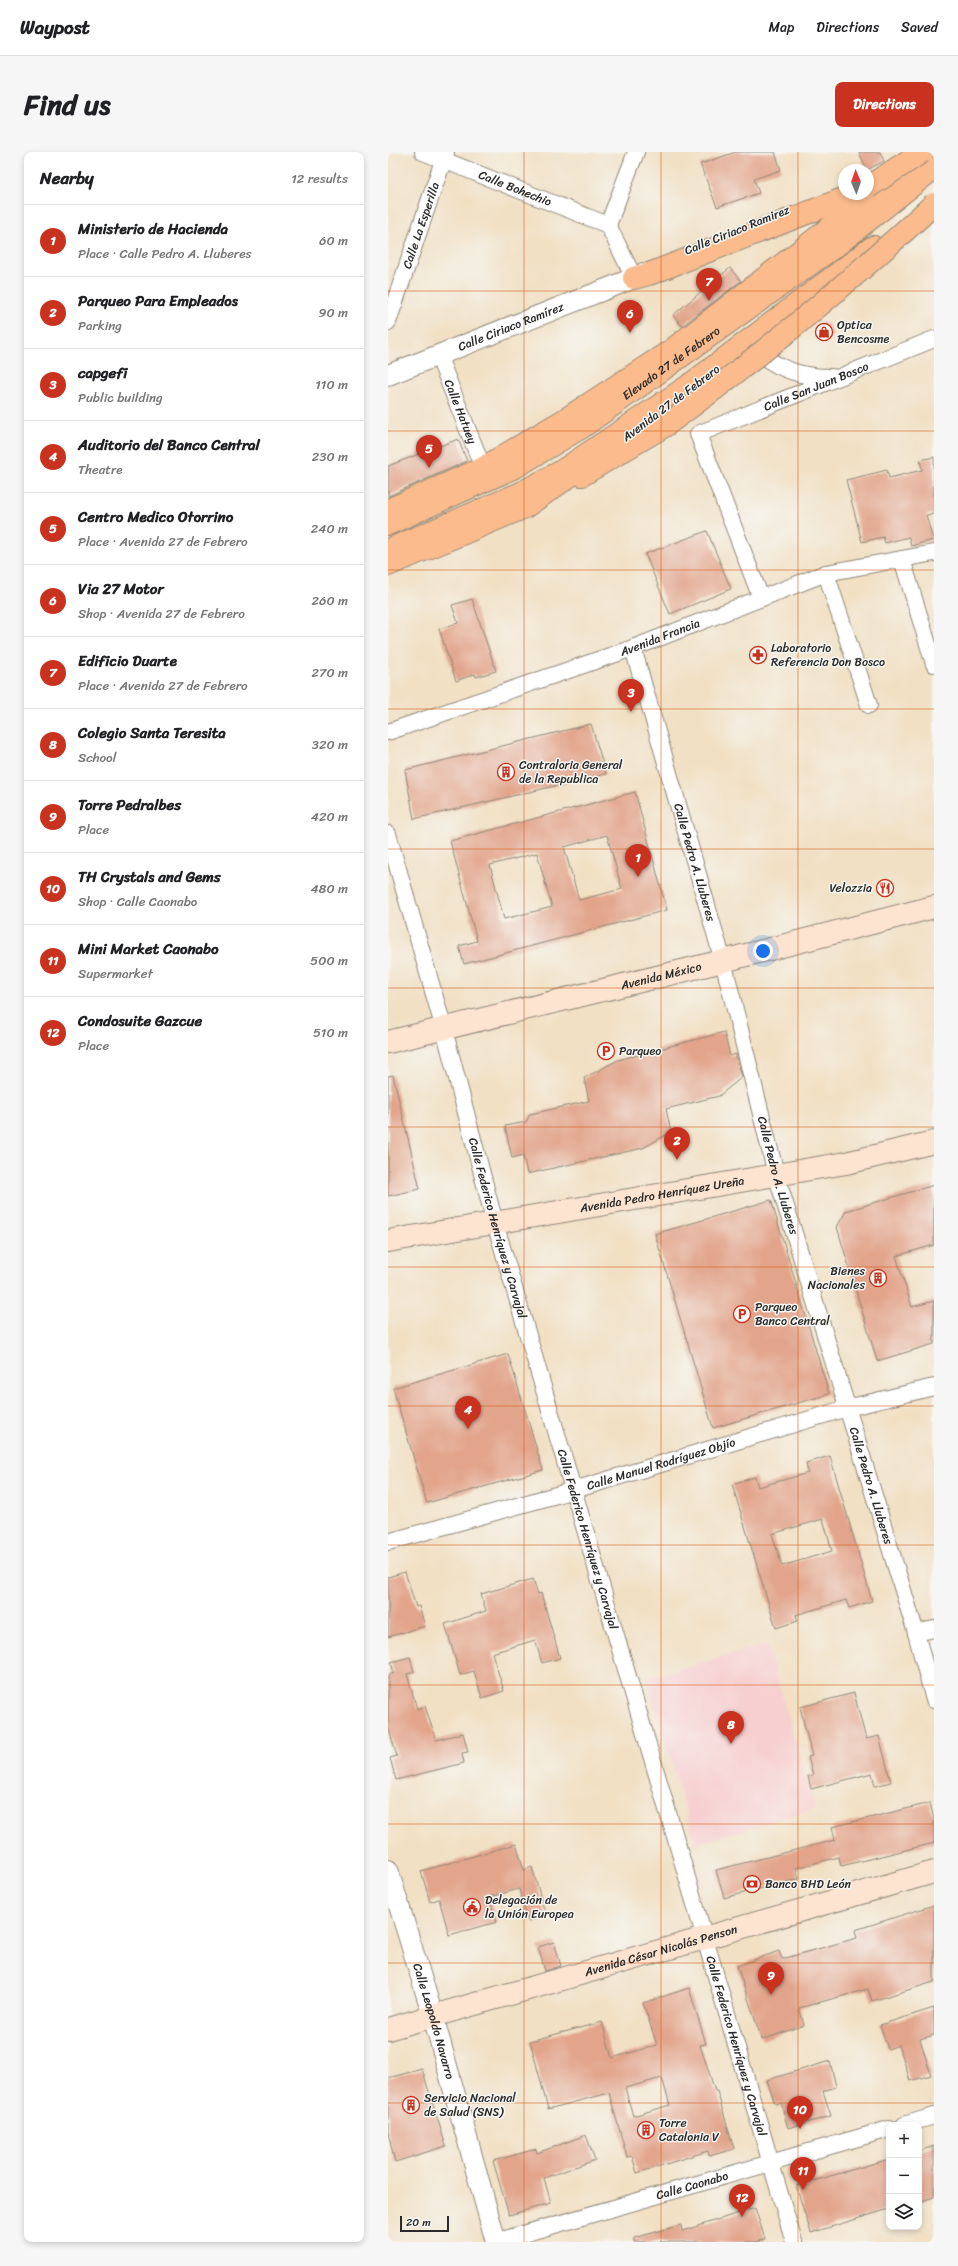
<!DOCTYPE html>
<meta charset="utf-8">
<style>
:root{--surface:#fff;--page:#f6f6f6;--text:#202124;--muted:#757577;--line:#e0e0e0;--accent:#c8321e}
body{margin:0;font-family:Sriracha,sans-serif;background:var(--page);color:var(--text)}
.controls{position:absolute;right:12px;bottom:12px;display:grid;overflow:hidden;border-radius:8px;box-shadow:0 2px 6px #0003}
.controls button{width:36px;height:36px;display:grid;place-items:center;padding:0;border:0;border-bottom:1px solid var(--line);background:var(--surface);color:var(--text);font:20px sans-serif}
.compass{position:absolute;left:450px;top:12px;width:36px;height:36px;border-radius:50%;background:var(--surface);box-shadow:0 2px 6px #0003;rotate:358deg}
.scale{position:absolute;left:12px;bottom:10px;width:49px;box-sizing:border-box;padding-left:4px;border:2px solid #2b2b2b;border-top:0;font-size:11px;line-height:14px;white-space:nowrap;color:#2b2b2b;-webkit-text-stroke:3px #f6f6f2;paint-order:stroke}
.you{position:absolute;left:375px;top:799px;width:14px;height:14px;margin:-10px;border:3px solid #fff;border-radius:50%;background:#1a73e8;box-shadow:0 0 0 6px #1a73e833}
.badge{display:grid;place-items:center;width:26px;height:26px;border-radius:50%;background:var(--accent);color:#fff;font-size:13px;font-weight:700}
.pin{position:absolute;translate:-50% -33px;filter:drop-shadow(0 1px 2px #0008)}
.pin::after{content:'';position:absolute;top:21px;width:14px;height:12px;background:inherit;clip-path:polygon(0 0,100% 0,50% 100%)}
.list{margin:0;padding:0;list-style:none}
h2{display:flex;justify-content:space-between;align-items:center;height:52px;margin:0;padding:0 16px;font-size:17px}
h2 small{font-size:13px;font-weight:400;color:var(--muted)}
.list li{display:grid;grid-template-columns:26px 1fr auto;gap:12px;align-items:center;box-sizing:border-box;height:72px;padding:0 16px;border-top:1px solid var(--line)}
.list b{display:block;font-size:15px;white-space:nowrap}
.list p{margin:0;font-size:13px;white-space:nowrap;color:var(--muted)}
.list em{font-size:13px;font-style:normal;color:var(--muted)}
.icon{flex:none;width:22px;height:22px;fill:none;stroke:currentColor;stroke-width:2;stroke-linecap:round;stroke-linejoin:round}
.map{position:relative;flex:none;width:546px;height:2090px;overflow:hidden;border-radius:8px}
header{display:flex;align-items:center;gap:24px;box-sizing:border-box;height:56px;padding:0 20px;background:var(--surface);border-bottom:1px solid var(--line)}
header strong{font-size:19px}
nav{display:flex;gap:22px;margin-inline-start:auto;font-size:14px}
.intro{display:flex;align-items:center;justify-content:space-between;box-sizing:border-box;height:96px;padding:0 24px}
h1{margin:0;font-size:28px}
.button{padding:10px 18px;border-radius:8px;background:var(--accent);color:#fff;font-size:14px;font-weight:700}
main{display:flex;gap:24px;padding:0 24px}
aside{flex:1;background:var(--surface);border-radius:8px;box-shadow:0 2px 6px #0003}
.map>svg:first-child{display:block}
.built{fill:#f7cfd0}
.building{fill:#e2a48b;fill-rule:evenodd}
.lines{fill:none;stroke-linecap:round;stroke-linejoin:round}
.minor-casing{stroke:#8e8678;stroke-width:18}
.tertiary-casing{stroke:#8e8678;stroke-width:22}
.secondary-casing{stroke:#8e8678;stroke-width:24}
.primary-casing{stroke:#8e8678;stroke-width:24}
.motorway-casing{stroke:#8e8678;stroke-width:24}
.minor{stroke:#fff;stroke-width:16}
.tertiary{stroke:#fff;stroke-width:20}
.secondary{stroke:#fde4d1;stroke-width:22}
.primary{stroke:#fbbb8c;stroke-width:22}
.motorway{stroke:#fbbb8c;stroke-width:22}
.motorway-bridge-casing{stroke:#8e8678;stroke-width:24;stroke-linecap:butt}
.motorway-bridge{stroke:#fbbb8c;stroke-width:22}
.grid{fill:none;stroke:#d5540f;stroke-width:1;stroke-opacity:0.55}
.labels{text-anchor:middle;stroke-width:3;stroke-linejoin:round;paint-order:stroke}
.street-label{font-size:12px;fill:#2b2b2b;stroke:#f6f6f2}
.poi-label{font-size:12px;fill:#2b2b2b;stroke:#f6f6f2;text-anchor:start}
</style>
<header>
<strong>Waypost</strong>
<nav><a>Map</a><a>Directions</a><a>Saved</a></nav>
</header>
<div class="intro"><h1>Find us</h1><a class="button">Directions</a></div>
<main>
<aside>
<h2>Nearby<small>12 results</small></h2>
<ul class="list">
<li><span class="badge">1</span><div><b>Ministerio de Hacienda</b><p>Place · Calle Pedro A. Lluberes</p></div><em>60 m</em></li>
<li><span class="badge">2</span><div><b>Parqueo Para Empleados</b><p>Parking</p></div><em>90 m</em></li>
<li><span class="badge">3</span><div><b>capgefi</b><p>Public building</p></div><em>110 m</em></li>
<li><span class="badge">4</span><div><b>Auditorio del Banco Central</b><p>Theatre</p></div><em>230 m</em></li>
<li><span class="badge">5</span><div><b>Centro Medico Otorrino</b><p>Place · Avenida 27 de Febrero</p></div><em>240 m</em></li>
<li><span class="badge">6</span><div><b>Via 27 Motor</b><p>Shop · Avenida 27 de Febrero</p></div><em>260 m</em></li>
<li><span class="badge">7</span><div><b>Edificio Duarte</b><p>Place · Avenida 27 de Febrero</p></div><em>270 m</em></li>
<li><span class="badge">8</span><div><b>Colegio Santa Teresita</b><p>School</p></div><em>320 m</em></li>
<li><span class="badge">9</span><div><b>Torre Pedralbes</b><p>Place</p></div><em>420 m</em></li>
<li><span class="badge">10</span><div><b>TH Crystals and Gems</b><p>Shop · Calle Caonabo</p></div><em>480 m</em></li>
<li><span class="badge">11</span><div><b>Mini Market Caonabo</b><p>Supermarket</p></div><em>500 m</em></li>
<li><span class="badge">12</span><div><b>Condosuite Gazcue</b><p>Place</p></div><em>510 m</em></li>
</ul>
</aside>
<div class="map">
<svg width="546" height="2090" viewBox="0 0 546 2090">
<rect width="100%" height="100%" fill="#f6f6f2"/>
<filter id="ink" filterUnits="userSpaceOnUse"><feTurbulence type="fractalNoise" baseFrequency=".025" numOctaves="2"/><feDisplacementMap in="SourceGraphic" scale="8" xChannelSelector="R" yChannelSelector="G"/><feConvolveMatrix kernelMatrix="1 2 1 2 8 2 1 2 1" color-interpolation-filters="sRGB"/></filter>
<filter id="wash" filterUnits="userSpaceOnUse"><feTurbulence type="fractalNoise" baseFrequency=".012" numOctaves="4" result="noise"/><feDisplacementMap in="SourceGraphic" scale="16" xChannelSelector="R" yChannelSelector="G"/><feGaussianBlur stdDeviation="0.9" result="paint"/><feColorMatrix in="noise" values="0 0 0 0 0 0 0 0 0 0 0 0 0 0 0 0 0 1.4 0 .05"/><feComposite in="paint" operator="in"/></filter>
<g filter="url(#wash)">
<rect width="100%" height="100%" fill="#f1e0c4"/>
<path class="built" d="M379 1492 427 1657 307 1692 259 1526Z"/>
<g id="blocks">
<path class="building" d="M348 0H387L393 18 366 27 371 41 329 55 312 12Z
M471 0H492L496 9 479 18Z
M342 116 353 129 294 174 285 163Z
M439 171 446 183 433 190 427 178Z
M70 287 79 309 0 344V314Z
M546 305V362L538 363 545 388 523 394 521 385 497 391 495 385 474 390 458 328 499 318 501 326 534 318 532 308Z
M319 379 343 437 282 462 257 402Z
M84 447 108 519 88 525 87 522 68 529 51 477 70 471 64 453Z
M203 572 218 622 26 667 17 618Z
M247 640 279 758 76 812 71 794 89 789 62 689ZM219 683 234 737 191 748 176 695ZM149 701 164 755 116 767 102 713Z
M336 880 342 904 348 902 354 925 331 944 278 957 283 980 255 996 139 1022 135 1003 124 1006 117 974 138 970 142 962 201 949 196 926 230 908Z
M5 923 32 1037 0 1044V924Z
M546 1033V1093L508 1104 524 1155 546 1149V1192L489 1209 449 1075 458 1059Z
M383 1048 441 1242 325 1276 267 1082Z
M120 1202 155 1318 39 1351 5 1236Z
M442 1304 484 1449 461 1456 458 1448 408 1463 410 1469 388 1476 344 1332 367 1325 370 1335 420 1321 418 1311ZM435 1367 444 1399 394 1414 384 1382Z
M17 1420 28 1455 31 1454 37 1474 0 1485V1425Z
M145 1427 150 1442 153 1441 172 1506 154 1511 147 1488 104 1501 116 1539 94 1546 86 1519 72 1523 57 1472 98 1459 93 1442Z
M22 1505 26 1520 19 1522 29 1557 37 1554 48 1588 75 1581 80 1600 74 1601 76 1611 8 1628 2 1606 9 1604 0 1575V1523L6 1521 3 1510Z
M466 1541 478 1587 491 1584 503 1630 487 1634 484 1621 423 1637 420 1624 425 1623 420 1605 424 1604 412 1555Z
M542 1651 546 1667V1691L453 1714 451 1705 408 1716 411 1727 336 1746 328 1718 447 1688 444 1675Z
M128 1692 136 1718 144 1715 158 1764 140 1769 131 1737 101 1745 109 1770 61 1783 51 1747 42 1750 33 1719Z
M546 1753V1830L484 1849 480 1837 411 1856 416 1873 374 1888 349 1814 391 1799 394 1807 469 1786 467 1778Z
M166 1790 173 1814 157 1819 150 1795Z
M301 1836 318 1892 312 1893 327 1939H329L346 1997 321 2004 320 1999 249 2021 244 2004 239 2005 221 1941 160 1957 142 1889 214 1870 224 1906 269 1893 255 1851ZM274 1926 282 1953 245 1964 237 1936Z
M546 1856V1883L532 1887 543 1923 522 1929 511 1893 500 1897 492 1873Z
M442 1909 448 1935 435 1939 443 1964 400 1976 393 1951 387 1952 379 1928Z
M34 1917 58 1994 7 2010 0 1980V1926Z
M198 1983 207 2008 156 2026 163 2051 121 2063 105 2009 148 1997 149 2001Z
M546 1994V2045L531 2050V1999Z
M501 2007V2057L423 2081 408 2034Z
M367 2056 377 2087 368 2090H246V2086L293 2073 294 2079Z"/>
</g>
</g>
<g filter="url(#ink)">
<use href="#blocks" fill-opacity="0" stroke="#8e8678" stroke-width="1"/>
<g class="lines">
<g class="minor-casing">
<g id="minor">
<path id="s1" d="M35 0 220 73"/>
<path d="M248 0 220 73 246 126 255 119"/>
<path id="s2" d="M0 170 58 0"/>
<path d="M365 196C387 216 414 226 444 225"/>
<path id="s3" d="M50 203 95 316"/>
<path d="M514 407 546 512"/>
<path d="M438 421 481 553"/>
<path id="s4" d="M373 446 310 282 546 187"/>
<path id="s5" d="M245 496 335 809 388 1022 528 1481 546 1548"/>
<path id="s6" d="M0 580 245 496 438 421 546 401"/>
<path id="s7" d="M0 682 56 877 107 1071 406 2090"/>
<path id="s8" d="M0 1390 186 1338 459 1256 546 1235"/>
<path d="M528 1481 546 1477"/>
<path d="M516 1973 546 1964"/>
<path id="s9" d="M107 2090 501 1977"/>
</g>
</g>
<g class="tertiary-casing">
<g id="tertiary">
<path id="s10" d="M0 223 246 126"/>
<path id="s11" d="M0 1718 45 1864 108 2090"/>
</g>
</g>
<g class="secondary-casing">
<g id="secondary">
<path id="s12" d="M0 890 335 809 546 755"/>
<path id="s13" d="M0 1089 458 1011 546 990"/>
<path id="s14" d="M0 1877 546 1720"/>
</g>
</g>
<g class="primary-casing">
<path id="primary" d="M0 358 95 316 178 267 284 198 505 27
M0 413 137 355 186 321"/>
</g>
<g class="motorway-casing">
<g id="motorway">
<path d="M246 126 261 122 468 42"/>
<path d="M194 323 278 273"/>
<path id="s15" d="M0 372 127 315 194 275 450 92 546 16"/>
<path d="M0 398 133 341 174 319 299 235 485 95"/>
</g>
</g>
<use href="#minor" class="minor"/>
<use href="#tertiary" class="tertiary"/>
<use href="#secondary" class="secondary"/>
<use href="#primary" class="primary"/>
<use href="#motorway" class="motorway"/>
<g class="motorway-bridge-casing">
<path id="motorway-bridge" d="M480 35 534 0
M278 273C372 205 461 131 546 52"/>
</g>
<use href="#motorway-bridge" class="motorway-bridge"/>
</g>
</g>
<path class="grid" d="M136 0V2090M273 0V2090M410 0V2090M0 139H546M0 279H546M0 418H546M0 557H546M0 697H546M0 836H546M0 975H546M0 1115H546M0 1254H546M0 1393H546M0 1533H546M0 1672H546M0 1811H546M0 1951H546"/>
<defs>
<g id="shop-ring" transform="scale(0.9)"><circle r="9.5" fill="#f6f6f2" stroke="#c8321e" stroke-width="1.5"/><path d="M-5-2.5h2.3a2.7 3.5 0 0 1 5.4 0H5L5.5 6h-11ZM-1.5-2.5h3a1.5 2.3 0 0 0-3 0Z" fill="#c8321e"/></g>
<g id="pharmacy-ring" transform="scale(0.9)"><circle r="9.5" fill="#f6f6f2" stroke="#c8321e" stroke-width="1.5"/><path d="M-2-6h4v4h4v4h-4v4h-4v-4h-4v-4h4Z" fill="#c8321e"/></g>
<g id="building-ring" transform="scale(0.9)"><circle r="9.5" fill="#f6f6f2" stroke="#c8321e" stroke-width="1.5"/><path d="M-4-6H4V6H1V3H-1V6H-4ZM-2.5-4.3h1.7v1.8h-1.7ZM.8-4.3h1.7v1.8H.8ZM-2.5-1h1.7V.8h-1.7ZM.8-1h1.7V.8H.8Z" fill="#c8321e"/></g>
<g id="restaurant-ring" transform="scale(0.9)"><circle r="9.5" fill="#f6f6f2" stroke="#c8321e" stroke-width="1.5"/><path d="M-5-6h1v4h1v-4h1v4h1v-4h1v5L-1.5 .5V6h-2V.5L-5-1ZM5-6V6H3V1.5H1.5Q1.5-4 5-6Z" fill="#c8321e"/></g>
<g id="parking-ring" transform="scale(0.9)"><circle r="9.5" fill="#f6f6f2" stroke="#c8321e" stroke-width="1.5"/><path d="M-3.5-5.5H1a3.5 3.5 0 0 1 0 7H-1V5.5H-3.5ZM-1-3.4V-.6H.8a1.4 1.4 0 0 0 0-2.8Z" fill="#c8321e"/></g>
<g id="bank-ring" transform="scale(0.9)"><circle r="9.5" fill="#f6f6f2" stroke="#c8321e" stroke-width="1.5"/><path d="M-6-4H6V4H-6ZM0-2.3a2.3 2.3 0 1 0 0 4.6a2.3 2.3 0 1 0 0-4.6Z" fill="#c8321e"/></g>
<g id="civic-ring" transform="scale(0.9)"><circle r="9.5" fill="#f6f6f2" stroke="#c8321e" stroke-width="1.5"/><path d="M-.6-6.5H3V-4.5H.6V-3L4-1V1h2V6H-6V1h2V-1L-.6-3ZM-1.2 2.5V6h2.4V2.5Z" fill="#c8321e"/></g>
</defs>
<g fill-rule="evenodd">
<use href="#shop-ring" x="436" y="180"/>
<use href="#pharmacy-ring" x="370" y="503"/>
<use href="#building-ring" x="118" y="620"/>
<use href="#restaurant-ring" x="497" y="736"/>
<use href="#parking-ring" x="218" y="899"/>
<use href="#building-ring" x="490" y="1126"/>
<use href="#parking-ring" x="354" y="1162"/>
<use href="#bank-ring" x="364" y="1732"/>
<use href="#civic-ring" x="84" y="1755"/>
<use href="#building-ring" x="23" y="1953"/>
<use href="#building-ring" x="258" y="1978"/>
</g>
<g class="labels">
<g class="street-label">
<text dy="4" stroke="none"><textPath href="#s1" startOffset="99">Calle Bohechio</textPath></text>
<text dy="4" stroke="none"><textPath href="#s2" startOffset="102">Calle La Esperilla</textPath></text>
<text transform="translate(349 78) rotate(-22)" y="4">Calle Ciriaco Ramirez</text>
<text dy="4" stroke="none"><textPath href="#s10" startOffset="132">Calle Ciriaco Ramírez</textPath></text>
<text dy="4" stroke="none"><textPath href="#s15" startOffset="327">Elevado 27 de Febrero</textPath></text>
<text dy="4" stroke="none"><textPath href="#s4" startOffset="303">Calle San Juan Bosco</textPath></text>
<text transform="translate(283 251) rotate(-37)" y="4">Avenida 27 de Febrero</text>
<text dy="4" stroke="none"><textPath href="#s3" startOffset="61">Calle Hatuey</textPath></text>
<text dy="4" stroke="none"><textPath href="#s6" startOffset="288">Avenida Francia</textPath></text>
<text dy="4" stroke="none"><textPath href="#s5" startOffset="223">Calle Pedro A. Lluberes</textPath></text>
<text dy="4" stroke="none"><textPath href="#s12" startOffset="281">Avenida México</textPath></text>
<text dy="4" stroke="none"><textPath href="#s5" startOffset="547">Calle Pedro A. Lluberes</textPath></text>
<text dy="4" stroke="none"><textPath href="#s13" startOffset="278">Avenida Pedro Henríquez Ureña</textPath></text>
<text dy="4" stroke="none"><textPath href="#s7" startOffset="409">Calle Federico Henríquez y Carvajal</textPath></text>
<text dy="4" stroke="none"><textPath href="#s8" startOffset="284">Calle Manuel Rodríguez Objío</textPath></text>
<text dy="4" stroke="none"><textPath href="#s5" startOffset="871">Calle Pedro A. Lluberes</textPath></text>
<text dy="4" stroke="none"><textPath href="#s7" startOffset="733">Calle Federico Henríquez y Carvajal</textPath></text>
<text dy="4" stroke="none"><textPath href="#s14" startOffset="284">Avenida César Nicolás Penson</textPath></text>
<text dy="4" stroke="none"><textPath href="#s11" startOffset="158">Calle Leopoldo Navarro</textPath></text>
<text dy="4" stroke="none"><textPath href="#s7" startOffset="1261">Calle Federico Henríquez y Carvajal</textPath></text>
<text dy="4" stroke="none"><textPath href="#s9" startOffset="205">Calle Caonabo</textPath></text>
</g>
<g class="poi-label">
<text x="449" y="177">Optica<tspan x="449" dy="14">Bencosme</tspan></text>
<text x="383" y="500">Laboratorio<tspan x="383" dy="14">Referencia Don Bosco</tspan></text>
<text x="131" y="617">Contraloria General<tspan x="131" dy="14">de la Republica</tspan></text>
<text x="484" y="740" text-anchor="end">Velozzia</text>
<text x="231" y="903">Parqueo</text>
<text x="477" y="1123" text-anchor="end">Bienes<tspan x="477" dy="14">Nacionales</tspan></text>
<text x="367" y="1159">Parqueo<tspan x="367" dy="14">Banco Central</tspan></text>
<text x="377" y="1736">Banco BHD León</text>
<text x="97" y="1752">Delegación de<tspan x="97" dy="14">la Unión Europea</tspan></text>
<text x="36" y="1950">Servicio Nacional<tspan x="36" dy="14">de Salud (SNS)</tspan></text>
<text x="271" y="1975">Torre<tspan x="271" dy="14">Catalonia V</tspan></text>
</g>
</g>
</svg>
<div class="controls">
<button>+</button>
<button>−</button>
<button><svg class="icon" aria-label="layers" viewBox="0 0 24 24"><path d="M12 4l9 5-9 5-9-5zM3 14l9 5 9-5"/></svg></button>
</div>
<svg class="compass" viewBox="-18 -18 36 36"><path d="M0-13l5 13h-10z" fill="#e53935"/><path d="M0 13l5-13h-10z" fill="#757577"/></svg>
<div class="scale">20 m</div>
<div class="you"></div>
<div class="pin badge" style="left:250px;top:725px">1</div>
<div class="pin badge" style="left:289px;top:1008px">2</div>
<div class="pin badge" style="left:243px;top:560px">3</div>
<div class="pin badge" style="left:80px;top:1277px">4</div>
<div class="pin badge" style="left:41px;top:316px">5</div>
<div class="pin badge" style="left:242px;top:181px">6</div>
<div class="pin badge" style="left:321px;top:149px">7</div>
<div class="pin badge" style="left:343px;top:1592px">8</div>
<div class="pin badge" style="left:383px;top:1843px">9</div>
<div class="pin badge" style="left:412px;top:1977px">10</div>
<div class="pin badge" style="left:415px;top:2038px">11</div>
<div class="pin badge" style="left:354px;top:2065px">12</div>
</div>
</main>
